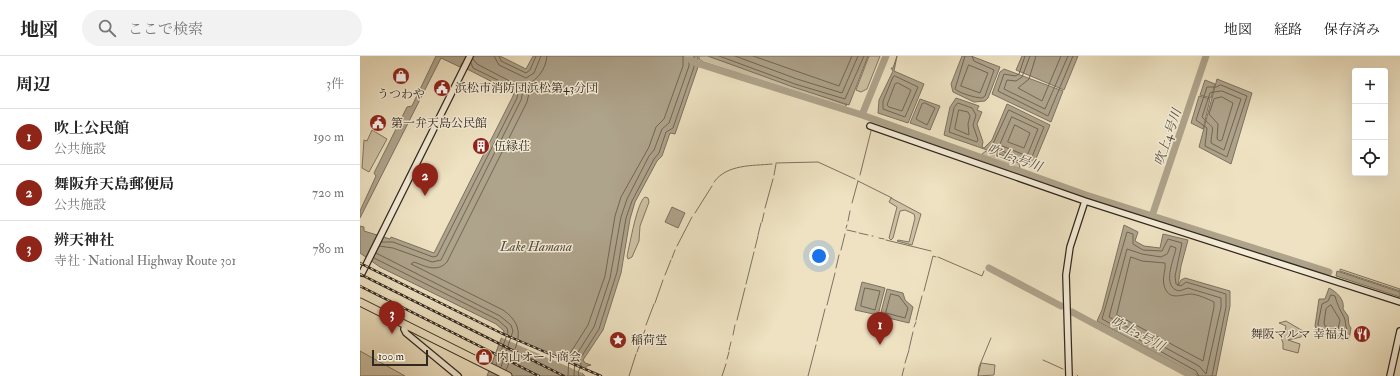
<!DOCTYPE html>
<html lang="ja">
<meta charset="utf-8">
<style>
:root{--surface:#fff;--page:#f2f2f2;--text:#222;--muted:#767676;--line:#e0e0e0;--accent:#8f2418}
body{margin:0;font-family:"IM FELL Double Pica","Noto Serif JP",serif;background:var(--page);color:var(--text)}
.controls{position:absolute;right:12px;top:12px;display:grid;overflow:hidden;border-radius:4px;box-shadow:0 4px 16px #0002}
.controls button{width:36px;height:36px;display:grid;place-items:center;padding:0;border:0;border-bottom:1px solid var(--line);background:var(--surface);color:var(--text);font:20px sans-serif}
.scale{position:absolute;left:12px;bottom:10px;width:56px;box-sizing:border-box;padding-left:4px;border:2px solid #31281f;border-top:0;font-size:11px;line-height:14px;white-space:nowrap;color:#31281f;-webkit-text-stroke:3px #f4ecd7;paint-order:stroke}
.you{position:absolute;left:459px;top:200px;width:14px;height:14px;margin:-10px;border:3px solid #fff;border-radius:50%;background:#1a73e8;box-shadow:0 0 0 6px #1a73e833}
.badge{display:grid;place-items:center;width:26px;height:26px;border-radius:50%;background:var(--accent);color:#fff;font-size:13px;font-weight:700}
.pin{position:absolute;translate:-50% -33px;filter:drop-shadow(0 1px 2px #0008)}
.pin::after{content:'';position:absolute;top:21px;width:14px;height:12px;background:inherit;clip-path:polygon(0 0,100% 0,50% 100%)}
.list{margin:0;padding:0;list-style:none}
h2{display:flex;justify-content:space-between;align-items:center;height:52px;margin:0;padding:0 16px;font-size:17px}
h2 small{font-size:13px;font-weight:400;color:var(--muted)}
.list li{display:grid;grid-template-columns:26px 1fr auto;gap:12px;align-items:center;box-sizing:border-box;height:56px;padding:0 16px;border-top:1px solid var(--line)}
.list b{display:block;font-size:15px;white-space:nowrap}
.list p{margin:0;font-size:13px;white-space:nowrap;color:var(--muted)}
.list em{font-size:13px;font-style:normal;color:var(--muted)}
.icon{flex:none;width:22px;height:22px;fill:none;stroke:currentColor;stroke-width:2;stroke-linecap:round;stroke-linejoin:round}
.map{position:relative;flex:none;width:1040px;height:320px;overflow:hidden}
header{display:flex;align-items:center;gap:24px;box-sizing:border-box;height:56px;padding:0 20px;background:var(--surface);border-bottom:1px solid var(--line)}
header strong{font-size:19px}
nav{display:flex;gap:22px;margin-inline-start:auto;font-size:14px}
.search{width:280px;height:36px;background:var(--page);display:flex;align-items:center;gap:10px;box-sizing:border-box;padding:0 14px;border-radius:22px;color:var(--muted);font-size:15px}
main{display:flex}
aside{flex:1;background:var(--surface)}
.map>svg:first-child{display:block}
.green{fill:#cec2a6;stroke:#807562}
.water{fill:#aea38b;stroke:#7c7260}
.pier{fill:#eee2c2}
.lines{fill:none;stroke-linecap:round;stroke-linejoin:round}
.shore{stroke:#706655;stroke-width:1}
.stream{stroke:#7c7260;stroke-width:1}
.river{stroke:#aea38b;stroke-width:7}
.secondary-casing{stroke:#31281f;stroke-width:8}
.highway-casing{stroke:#31281f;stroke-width:9}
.secondary{stroke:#f4ecd7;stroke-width:5.5}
.highway{stroke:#eee2c2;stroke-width:7}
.rail-casing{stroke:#31281f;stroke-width:2.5}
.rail{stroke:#f4ecd7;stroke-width:1;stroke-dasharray:3;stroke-linecap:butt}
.labels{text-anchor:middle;stroke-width:3;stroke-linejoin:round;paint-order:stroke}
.poi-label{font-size:12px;fill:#31281f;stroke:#f4ecd7;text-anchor:start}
.water-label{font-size:13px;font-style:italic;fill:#564d3f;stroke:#f4ecd7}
</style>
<header>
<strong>地図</strong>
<div class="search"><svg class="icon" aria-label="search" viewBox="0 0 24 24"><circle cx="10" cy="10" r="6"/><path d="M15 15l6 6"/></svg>ここで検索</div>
<nav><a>地図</a><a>経路</a><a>保存済み</a></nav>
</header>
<main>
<aside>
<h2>周辺<small>3件</small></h2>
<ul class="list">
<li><span class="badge">1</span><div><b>吹上公民館</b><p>公共施設</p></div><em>190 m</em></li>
<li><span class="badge">2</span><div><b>舞阪弁天島郵便局</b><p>公共施設</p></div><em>720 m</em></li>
<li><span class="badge">3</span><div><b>辨天神社</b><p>寺社 · National Highway Route 301</p></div><em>780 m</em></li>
</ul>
</aside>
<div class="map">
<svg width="1040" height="320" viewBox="0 0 1040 320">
<rect width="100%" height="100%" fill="#eee2c2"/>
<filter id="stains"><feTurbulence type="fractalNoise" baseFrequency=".005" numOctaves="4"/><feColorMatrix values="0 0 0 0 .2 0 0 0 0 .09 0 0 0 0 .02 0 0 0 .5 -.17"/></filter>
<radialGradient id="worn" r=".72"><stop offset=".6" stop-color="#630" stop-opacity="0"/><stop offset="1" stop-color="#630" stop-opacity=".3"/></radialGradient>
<path class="green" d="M339 0H348L487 49 484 51 343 6 339 3Z
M509 0H520L507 33 501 36 496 34Z
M12 74 27 83 9 116 2 112 4 84 7 85Z
M626 95 659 107 660 112 657 113 624 101 622 98Z
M285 141 288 142 289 146 280 170 279 185 272 201 268 203 267 200C270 188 277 146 285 141Z
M531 142 561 158 552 189 537 185 538 184 549 186 555 162 554 158 545 154 540 155 533 182 531 184 529 182 537 151 529 146Z
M980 213 1040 233V235L980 215Z
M926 265 943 275 941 281 928 284 940 288 938 297 923 293V287L920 279 925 275 926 270 919 267Z
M0 295 45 320H0Z
M621 307 635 309 634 319 618 320Z"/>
<path class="water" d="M76 0H140L166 13 173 0H338V11L315 78 310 77 302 100 297 105 275 146 270 163 261 217 243 274 223 304 225 307 231 309 227 310 222 317 225 320H127L144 275 136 268 20 211 0 197V170L4 171V175L30 183 31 181 74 197 153 40 154 37 107 13 108 11 102 7 100 11 81 2 0 162V155L16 120 14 117 47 51 52 50Z
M348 0H508L489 49 433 31Z
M537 0 534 15 564 28 548 67 518 57 519 44 533 15 531 12H533Z
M602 0H611L640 11 628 42 625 45 614 46 593 36 591 28Z
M662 0H718L704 34 656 14Z
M644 13 703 35 691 66 632 38 640 16Z
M857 23 892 37 871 108 839 91Z
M845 24 855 28 851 42 840 39Z
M839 40 850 43 843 73 831 67Z
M596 42 619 50 617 54 622 56 617 68 623 86 622 91 624 92 632 84 647 48 690 69 673 110 584 79 590 51Z
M560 43 580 50 570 74 550 67Z
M312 151 325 157 318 172 305 166Z
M764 169 778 176 775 185 784 190 800 192 803 178 828 184 821 210 818 230 821 224 825 222 870 235V250L856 320H838L737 265 742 254Z
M977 215 1040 236V241L976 220Z
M502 226 525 232 518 259 495 254Z
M969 232C977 236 985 244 983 253L988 260 989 269 991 272 989 284 959 278 955 270 959 243H965Z
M527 233 543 237 545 244 553 251 549 267 520 260Z"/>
<path class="pier" d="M142 276 227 313 225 317 227 319 140 281Z
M138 286H139L206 320H202L139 288Z"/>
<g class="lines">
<path class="shore" d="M134 0 139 9 166 22 174 17 181 0
M139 0 141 5 166 17 170 14 176 0
M359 0 435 28 485 43 504 0
M375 0 437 23 482 37 498 0
M393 0 479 30 492 0
M605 0 595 33C599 37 616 42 622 42L625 40 634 14 614 5 612 0
M665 0 659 18 655 20 644 18 638 35 688 60 713 0
M670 0 662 21 656 25 647 24 644 33 685 53 708 0
M676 0 669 23 658 32 682 45 701 0
M609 9 628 17 620 37 601 30Z
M535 20 558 31 545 61 523 53V45L533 21Z
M538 27 551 34 542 55 529 51 527 49 535 28Z
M861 29 887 40 867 101 845 90 847 72 836 64 847 31H856Z
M862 35 881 43 864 94 851 87C852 67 857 76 842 61L850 37Z
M862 41 873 47 862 84 860 85 857 83 858 68 849 58 854 43Z
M565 47 575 52 567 69 556 63 562 48Z
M598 47 612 52 616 59 613 69 618 84 617 86 589 76 594 52Z
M599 54 608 56 610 60 608 68 609 79 595 73Z
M649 54 684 71 670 106 632 91Z
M652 61 678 73 667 100 640 89Z
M655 69 670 77 664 92 648 86Z
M22 186H33L73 201 77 200 157 42 158 36 156 33 113 12 111 7
M19 190 33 192 72 206 81 204 161 44 163 35 159 30 117 8 113 3
M811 190 816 192C814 204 801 231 819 235L828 232 861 242V251L846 318 839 310 749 261 767 193 782 198 801 201 807 198Z
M16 197 140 260 151 269 153 275 141 311
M771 201 782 205 805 207C806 214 802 221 804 229 808 245 820 239 830 238 837 238 848 243 854 246V251L843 305 757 259Z
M14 202 138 264 147 272 148 276 136 309
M505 232 520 235 515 254 501 250Z
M531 238 539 240 548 252 545 262 526 257Z
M971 239 975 240C977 248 980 254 984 261 986 265 985 270 987 274L985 279 961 274 958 268 962 248 968 245Z
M971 249 980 264 978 273 965 270 964 267 966 253Z
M146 314C156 290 169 272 143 254L51 208 54 206C65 210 77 217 87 206L167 46 169 37 167 29C178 23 186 13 187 0
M208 320 209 299 228 269 245 220 255 160 261 141 289 91 296 71 304 63 323 10V0
M214 320 215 301 234 271 250 222 261 161 267 143 289 100 294 94 302 73 309 67 329 10V0
M219 320 218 316 221 310 220 303 239 273 257 216 266 162 272 145 294 103 299 97 306 76 313 72 334 11V0
M839 320 836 315 742 263 767 176 773 178V188L783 194 802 195 808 183 822 187 815 220 816 228 821 230 826 226 866 238V251L852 320"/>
<path class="stream" d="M485 56V54
M513 66 514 63
M416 107 458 106 495 123
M414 119 416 108
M500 119 511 75
M498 125 532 142
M354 126C367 108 392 110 412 108
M492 147 498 125
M405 152 413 123
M335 157 352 130
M488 165 490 155
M402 166 404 157
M486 172 487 169
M487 174 496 176
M499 177 508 179
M398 179 401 167
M512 180H513
M519 182 524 183
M526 184 571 195
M317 190 332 161
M395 192 398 180
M481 194 485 178
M578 201 622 220 624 215
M312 202 315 194
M476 212 479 199
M305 219 311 204
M386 228 394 196
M564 235 573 200 576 201
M295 247 303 224
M467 249 475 217
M377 264 385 232
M556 264 562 240
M286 269 294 248
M554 271 556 266
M373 279 375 269
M457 285 465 253
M549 293 553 276
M369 294 371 286
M277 296 285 274
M367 303 369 296
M683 304 703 313
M545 307 549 294
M717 319 718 320
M269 320 276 298
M362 320 366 308
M448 320 456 289
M542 320 544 312
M618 320 619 311 631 282"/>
<path class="river" d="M328 0 333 6 502 59 726 139 969 216
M502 59 526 0
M792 160 846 0
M629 212 701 250
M712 256 832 320"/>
<g class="secondary-casing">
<path id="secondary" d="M510 70 725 145 1040 246
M2 217 110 0
M46 269 44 273 46 277 98 320
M709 320 706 219 710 191 725 145
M1030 320 1040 275"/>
</g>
<g class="highway-casing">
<path id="highway" d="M0 246 148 320"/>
</g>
<use href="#secondary" class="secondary"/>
<use href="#highway" class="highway"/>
<g class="rail-casing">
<path id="rail" d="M0 207 141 277 241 320
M0 218 204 320
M0 230 179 320"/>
</g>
<use href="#rail" class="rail"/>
</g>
<defs>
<g id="shop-disc" transform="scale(0.9)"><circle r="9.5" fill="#8f2418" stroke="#f4ecd7"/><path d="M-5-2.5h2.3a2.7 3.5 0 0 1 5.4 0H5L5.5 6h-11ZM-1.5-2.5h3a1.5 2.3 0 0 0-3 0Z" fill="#fff"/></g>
<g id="civic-disc" transform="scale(0.9)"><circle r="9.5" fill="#8f2418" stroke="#f4ecd7"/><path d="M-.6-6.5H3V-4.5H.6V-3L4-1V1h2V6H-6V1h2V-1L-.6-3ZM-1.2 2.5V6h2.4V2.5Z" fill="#fff"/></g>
<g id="building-disc" transform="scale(0.9)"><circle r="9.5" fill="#8f2418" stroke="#f4ecd7"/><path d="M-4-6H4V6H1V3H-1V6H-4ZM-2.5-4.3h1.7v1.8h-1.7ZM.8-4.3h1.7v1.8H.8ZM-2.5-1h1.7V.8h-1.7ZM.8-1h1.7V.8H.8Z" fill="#fff"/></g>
<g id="restaurant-disc" transform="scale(0.9)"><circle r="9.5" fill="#8f2418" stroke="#f4ecd7"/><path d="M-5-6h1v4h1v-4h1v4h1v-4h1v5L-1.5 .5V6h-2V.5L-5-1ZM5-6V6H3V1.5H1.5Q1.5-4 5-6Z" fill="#fff"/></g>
<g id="sight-disc" transform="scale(0.9)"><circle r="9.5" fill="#8f2418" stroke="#f4ecd7"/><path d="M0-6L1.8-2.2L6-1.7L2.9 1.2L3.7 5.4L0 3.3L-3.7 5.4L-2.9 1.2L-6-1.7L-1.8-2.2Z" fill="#fff"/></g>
</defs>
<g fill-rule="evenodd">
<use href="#shop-disc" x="41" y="20"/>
<use href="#civic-disc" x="82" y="32"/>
<use href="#civic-disc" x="18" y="67"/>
<use href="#building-disc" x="121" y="90"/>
<use href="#restaurant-disc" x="1002" y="278"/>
<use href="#sight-disc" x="258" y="284"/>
<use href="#shop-disc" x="124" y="301"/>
</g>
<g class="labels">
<g class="poi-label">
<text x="95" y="36">浜松市消防団浜松第43分団</text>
<text x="41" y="42" text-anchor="middle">うつわや</text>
<text x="31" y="71">第一弁天島公民館</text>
<text x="134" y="94">伍縁荘</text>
<text x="989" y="282" text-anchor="end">舞阪マルマ 幸福丸</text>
<text x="271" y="288">稲荷堂</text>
<text x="137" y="305">内山オート商会</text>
</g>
<g class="water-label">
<text transform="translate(807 81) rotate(-71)" y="5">吹上4号川</text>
<text transform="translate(655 101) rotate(20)" y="5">吹上3号川</text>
<text x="176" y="195">Lake Hamana</text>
<text transform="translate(778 277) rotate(28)" y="5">吹上2号川</text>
</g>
</g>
<rect width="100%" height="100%" filter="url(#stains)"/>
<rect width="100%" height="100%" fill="url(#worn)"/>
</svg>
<div class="controls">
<button>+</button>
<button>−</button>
<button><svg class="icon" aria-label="locate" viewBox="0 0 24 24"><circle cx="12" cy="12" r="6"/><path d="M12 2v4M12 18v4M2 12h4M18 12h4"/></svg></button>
</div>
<div class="scale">100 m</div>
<div class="you"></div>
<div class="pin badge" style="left:520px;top:289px">1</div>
<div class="pin badge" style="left:65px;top:140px">2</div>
<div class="pin badge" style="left:32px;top:278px">3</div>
</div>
</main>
